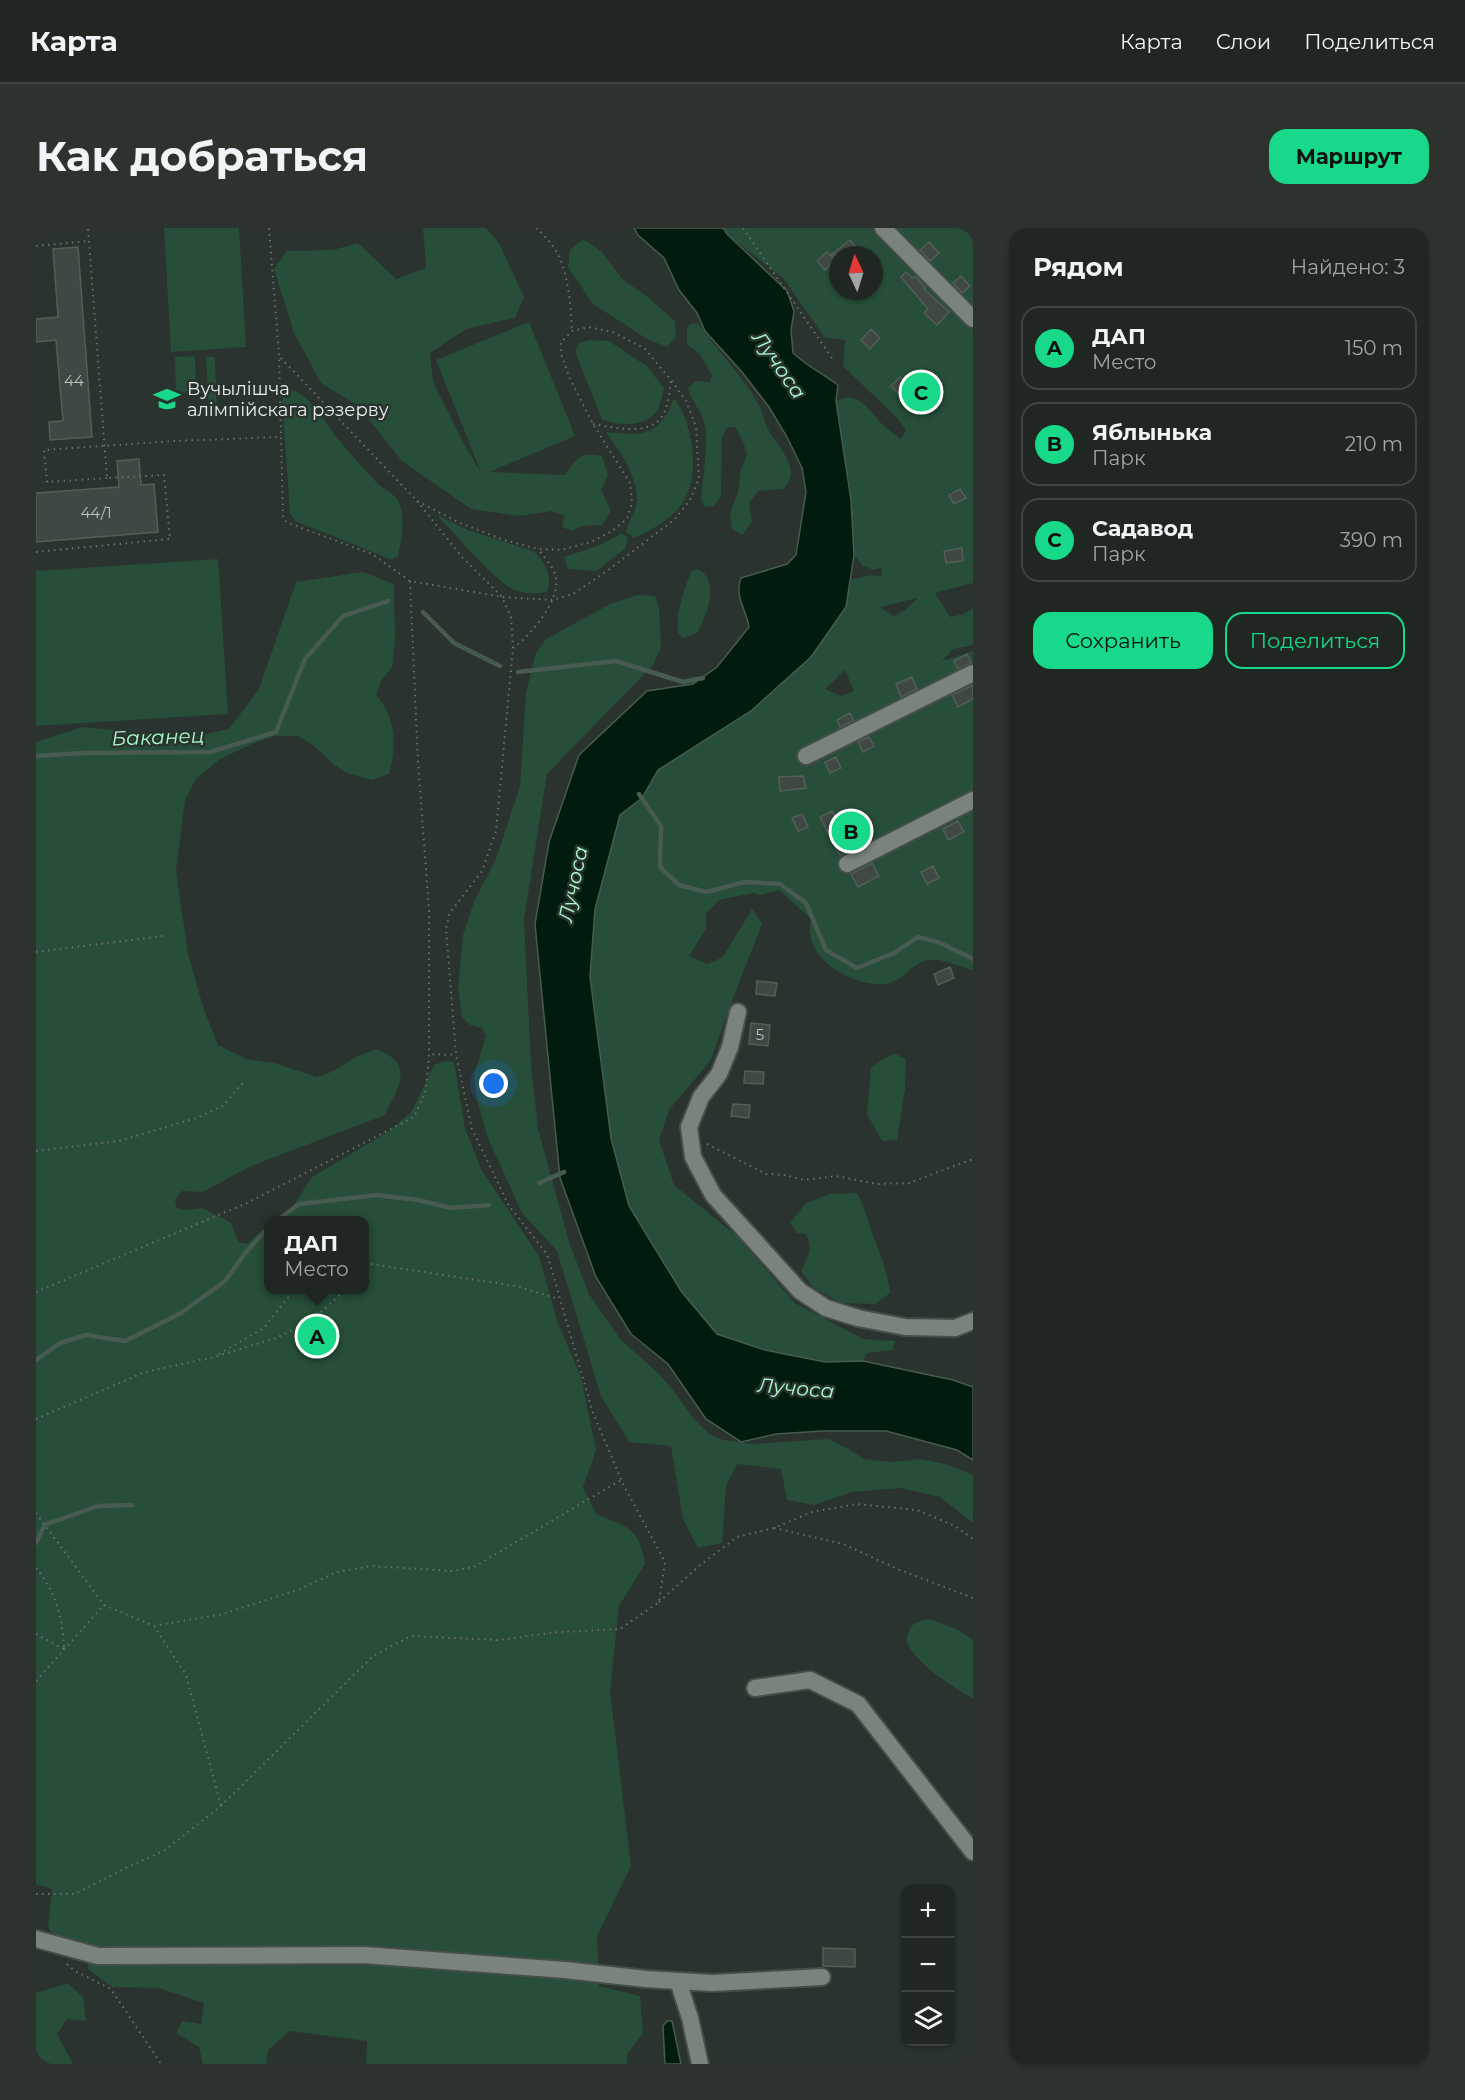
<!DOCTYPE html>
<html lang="ru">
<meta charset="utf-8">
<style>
:root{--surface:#202622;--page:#2d322f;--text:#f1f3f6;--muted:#a2a5a5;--line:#3d4340;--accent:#17d989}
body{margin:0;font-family:Montserrat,sans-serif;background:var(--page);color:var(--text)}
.controls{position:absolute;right:18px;bottom:18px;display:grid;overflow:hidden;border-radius:12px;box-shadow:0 2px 4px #0004}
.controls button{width:54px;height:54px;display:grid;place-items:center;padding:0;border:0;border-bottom:2px solid var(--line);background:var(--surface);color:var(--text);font:30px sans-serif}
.compass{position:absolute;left:793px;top:18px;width:54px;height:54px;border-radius:50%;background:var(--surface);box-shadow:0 2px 4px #0004;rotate:356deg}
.you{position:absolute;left:458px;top:856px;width:21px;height:21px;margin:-15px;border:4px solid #fff;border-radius:50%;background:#1a73e8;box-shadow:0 0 0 9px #1a73e833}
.badge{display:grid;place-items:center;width:39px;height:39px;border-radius:50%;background:var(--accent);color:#111;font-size:20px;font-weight:700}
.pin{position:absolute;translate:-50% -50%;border:3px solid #fff;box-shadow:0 2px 6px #0006}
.popup{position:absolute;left:228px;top:988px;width:105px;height:78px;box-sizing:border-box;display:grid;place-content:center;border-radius:12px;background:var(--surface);filter:drop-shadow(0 2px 4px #0005);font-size:20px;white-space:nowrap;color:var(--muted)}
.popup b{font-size:22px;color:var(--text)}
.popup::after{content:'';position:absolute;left:50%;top:100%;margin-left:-12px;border:12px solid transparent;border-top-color:var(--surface)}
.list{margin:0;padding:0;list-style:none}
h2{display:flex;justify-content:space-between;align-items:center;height:78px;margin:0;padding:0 24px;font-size:26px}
h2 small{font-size:20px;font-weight:400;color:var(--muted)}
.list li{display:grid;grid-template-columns:39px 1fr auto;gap:18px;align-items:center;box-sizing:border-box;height:84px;margin:0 12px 12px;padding:0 12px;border:2px solid var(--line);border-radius:18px}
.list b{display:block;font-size:22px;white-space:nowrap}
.list p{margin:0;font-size:20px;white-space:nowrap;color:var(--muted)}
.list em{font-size:20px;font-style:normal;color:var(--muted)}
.actions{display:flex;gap:12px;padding:18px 24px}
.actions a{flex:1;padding:14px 0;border:2px solid var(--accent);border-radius:18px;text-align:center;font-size:21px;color:var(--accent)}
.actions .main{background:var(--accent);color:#111}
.icon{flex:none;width:33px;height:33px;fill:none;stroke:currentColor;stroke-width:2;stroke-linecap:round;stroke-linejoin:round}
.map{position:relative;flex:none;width:937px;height:1836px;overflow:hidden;border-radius:18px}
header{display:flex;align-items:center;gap:36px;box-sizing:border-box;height:84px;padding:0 30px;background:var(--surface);border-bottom:2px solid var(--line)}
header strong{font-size:28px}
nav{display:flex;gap:33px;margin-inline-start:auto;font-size:21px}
.intro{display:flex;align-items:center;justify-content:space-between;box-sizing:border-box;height:144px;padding:0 36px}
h1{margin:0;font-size:42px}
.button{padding:15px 27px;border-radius:18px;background:var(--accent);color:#111;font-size:21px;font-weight:700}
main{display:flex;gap:36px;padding:0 36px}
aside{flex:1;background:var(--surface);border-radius:18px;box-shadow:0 2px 4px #0004}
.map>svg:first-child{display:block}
.green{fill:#264e38;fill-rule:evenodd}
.water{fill:#011c0e;stroke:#475b50;stroke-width:1.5}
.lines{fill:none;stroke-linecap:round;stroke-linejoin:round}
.stream{stroke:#475b50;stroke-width:4.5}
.building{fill:#3f4842;stroke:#545e57;stroke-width:1.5}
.minor-casing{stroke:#464e49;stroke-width:20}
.path{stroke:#6a726d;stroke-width:2;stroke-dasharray:1.5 4.5;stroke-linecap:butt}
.minor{stroke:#7a847d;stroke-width:16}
.labels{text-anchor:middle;stroke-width:5;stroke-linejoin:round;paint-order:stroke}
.number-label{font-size:15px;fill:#bec5c1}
.poi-label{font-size:18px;fill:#e9efeb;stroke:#2a332e;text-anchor:start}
.water-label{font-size:20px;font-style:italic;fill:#a8fac9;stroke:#2a332e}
</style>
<header>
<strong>Карта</strong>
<nav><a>Карта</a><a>Слои</a><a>Поделиться</a></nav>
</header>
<div class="intro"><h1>Как добраться</h1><a class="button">Маршрут</a></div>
<main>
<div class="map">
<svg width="937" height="1836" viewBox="0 0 937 1836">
<rect width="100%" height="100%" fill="#2a332e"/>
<path class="green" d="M128 0H203L210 119 135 124Z
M387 0H450L463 15 488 69 479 90 430 101 394 125 397 154 433 225 445 244 400 132 493 94 539 208 453 244 529 247C541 229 544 224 566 228L572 247 565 262 575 283 566 297 545 298 536 303 526 299 529 288 516 283 482 288 435 281 366 233 321 177 285 155 258 105 238 41 251 23 297 22 322 15 360 51 390 40Z
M687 0H937V355L899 365 914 389 928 386 937 380V417L917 421 906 433 937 423V742C921 738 904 728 888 733 874 738 866 754 848 756 822 758 784 739 776 714 773 706 774 699 775 691L743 662 724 667 717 665 683 672 670 686V701L653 728 671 736 687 729 716 681 726 696 692 783 675 832 633 882 623 912 638 957 701 1008 759 1075 827 1111 859 1113 857 1122 831 1125 827 1133 789 1134 729 1122 681 1106 645 1063 593 978 575 910 554 749 559 681 584 587 607 570 621 542 715 483 810 379 814 352 835 347 845 349 846 339 838 342 827 338 818 327 815 272 800 173C824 162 831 181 846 196 852 202 859 207 865 211L870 202 860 189 807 138 809 112 788 109 748 51 691 6ZM802 27H838V63H802ZM882 370 870 381 858 388 844 379ZM809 442 818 463 805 468 789 461Z
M547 11 565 23 586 51 613 70 639 93 640 109 631 119 611 111 557 76 532 39 534 22Z
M662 95C681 123 707 148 723 177 727 184 728 192 731 199 741 220 767 238 748 261L722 263 713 275 716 294 706 307 696 301 694 284 702 265 705 241 711 227 707 213 699 199H691L686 209 685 269 677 279 668 278 665 271C666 251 674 213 668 194 665 182 655 173 652 160L660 153 674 154 676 147 662 124 651 117V100L654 96Z
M553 112 573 113 612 139 628 161C626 168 624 178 620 184 607 200 583 197 566 192L539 123 543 115Z
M159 128 160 164 140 165 139 129Z
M170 129H179L181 186H173Z
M254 162C272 163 290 196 301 210 314 226 328 241 341 255 347 261 358 265 362 273 370 290 366 310 362 328L356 332 259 293 254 285 246 173 248 166Z
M638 170C642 176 647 183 649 190 659 217 663 258 642 281 630 294 614 303 598 310L590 304C592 293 600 284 601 273 602 248 583 223 570 204 607 208 624 208 638 170Z
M401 287 432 302 497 323C509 333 517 349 511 364 500 366 489 366 478 362 462 356 415 302 401 287Z
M586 305 592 310 589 321 560 343 532 341 528 329 564 317Z
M182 331 192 486 0 498V343Z
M661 341C685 351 671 388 661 405L647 410 642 405C639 385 648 363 655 344Z
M327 344 358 356 359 414 356 439 345 453 340 466C360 490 361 517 353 546L336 552 311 545 297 536 278 518 262 508H238L213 517 183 532 160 551 149 572 140 643 152 726 168 782 182 817 211 831 238 835 281 849 298 843 322 828 341 821C380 837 362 858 349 887L213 939 167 964 146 963 139 972 141 980 149 982 166 980 194 994 203 1014 211 1016 226 1002 233 999V1062H329V992H244L257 978 276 949 355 902 376 883 398 837 408 833 418 834 429 900 445 941 503 1028 521 1093 545 1149 560 1222 547 1259 560 1286C592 1300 603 1298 609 1336L583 1378 574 1463 595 1638 561 1708 563 1758 604 1768 607 1805 591 1826V1836H330L331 1813 253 1803 232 1823 230 1836H167L163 1819 140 1805 146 1793 165 1796 168 1775 123 1760 76 1759 52 1741 54 1715 24 1714 12 1700 16 1661 0 1656V514L46 499 156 509 193 501 223 461 260 354Z
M601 367 619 368 623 381 625 420 617 437 511 546 488 691 495 837 502 901 534 1017 553 1066 584 1111 624 1147 641 1167 657 1190 674 1207 687 1212 718 1216 792 1211 811 1220 828 1231 856 1234 885 1231 909 1236 937 1247V1295L904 1269 864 1260 816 1264 778 1277 751 1272 745 1241 701 1236 690 1258 686 1315 662 1320 647 1291 635 1218 593 1214 565 1168 521 1023 486 985 451 908 441 872 438 847 450 808 446 800 434 797 426 789 422 760 427 707 438 674 460 631 484 558 490 465 499 427 510 411 574 376Z
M858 825 870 831 869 861 861 912 846 913 831 886 835 839Z
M821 965C829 980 832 994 838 1010 846 1029 851 1044 854 1065L839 1076 805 1075 778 1060 765 1043C772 1029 777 1021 770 1006L761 1005 754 995 769 976 793 966Z
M893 1391 920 1401 937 1412V1471C914 1457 881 1437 870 1413 875 1395 876 1395 893 1391Z
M32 1755 47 1769 50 1793 31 1791 21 1806 37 1836H0V1765Z"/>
<path class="water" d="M598 0H687L691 6 751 63 758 83 755 102 757 125C771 138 787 146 802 157L800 173 815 272 818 327 810 379 775 429 715 483 622 542 606 570 584 587 559 681 554 749 575 910 593 978 645 1063 681 1106 729 1122 789 1134 827 1133 917 1152 937 1159V1232L921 1222 850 1203H786L740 1206 705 1214 670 1191 632 1136 595 1106 560 1049 524 950 499 696 513 614 543 527 611 463 657 456 681 439 713 399C710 381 698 368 705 350L751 336 760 327 770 264 766 240 751 209 733 179 706 144 669 103 661 85 643 62 628 30 602 7Z
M631 1793H636L645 1836H629L627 1798Z"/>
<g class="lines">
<path class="stream" d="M387 384 418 415 464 438
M482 444 580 433 647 454 667 450
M0 528 47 525 174 524 240 504 269 431 307 388 352 373
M603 566 625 598 624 639 643 657 670 664 709 654 744 656 770 675 790 722 821 740 858 725 882 709 902 714 937 731
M503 955 528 944
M242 992 263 976 341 967 382 972 415 980 453 977
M0 1132 24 1115 50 1107 89 1113 145 1085 189 1053 210 1024 233 999
M11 1296 62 1278 96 1277
M0 1315 8 1298"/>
</g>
<path class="building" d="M814 12 826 27H795Z
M893 14 903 25 894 33 884 22Z
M42 19 56 209 14 212 13 194 27 193 20 112 0 114V91L22 89 17 21Z
M791 24 799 32 789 42 781 33Z
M870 44 877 50 880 48 889 60 888 61 913 84 901 97 888 85 892 81 865 49Z
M925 48 934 58 926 65 917 55Z
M835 101 844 110 834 121 825 112Z
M864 149 875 159 866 169 855 158Z
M103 231 105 257 118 256 122 304 0 314V265L83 259 81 233Z
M924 261 930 270 918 276 913 267Z
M926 320 927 333 910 335 908 323Z
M931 426 935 435 922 441 918 433Z
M876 449 881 461 865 469 860 456Z
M937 457V471L922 479 916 467Z
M814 485 818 493 804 499 801 492Z
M833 509 838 518 827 524 822 514Z
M800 529 805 540 794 545 789 534Z
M767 548 770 560 744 563 743 549Z
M796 583 818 621 806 627 803 626 784 589Z
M766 586 772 599 762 603 756 590Z
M922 593 928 604 912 612 907 601Z
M836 635 843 648 822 659 815 646Z
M897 638 903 650 891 656 885 644Z
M914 739 918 750 902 757 898 746Z
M721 753 741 755 739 768 720 766Z
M715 795 734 797 732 818 713 816Z
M709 843 728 844 727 856 708 855Z
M697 876 714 877 713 890 695 888Z
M787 1720 819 1721V1739L787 1738Z"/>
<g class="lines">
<g class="minor-casing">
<path id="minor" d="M847 0 937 91
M770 528 937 445
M811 636 937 572
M702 784 694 819 683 846 665 869 653 899 657 929 677 967 764 1063 790 1080 822 1090 869 1099 919 1100 937 1093
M719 1460 774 1452 822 1476 937 1624
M0 1711 62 1728 328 1727 529 1742 610 1751 676 1755 786 1749
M642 1753 654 1790 664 1836"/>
</g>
<path class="path" d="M233 0 243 128 247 288 248 292 252 295 336 326 374 353 466 369 516 372 537 366 571 343 639 291 654 272 663 251 660 199 650 173 635 152 608 120 577 104 552 99 536 103 525 114V126L534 151 557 196 594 255 596 275 591 291 576 303 555 314 525 322 502 321 468 312 424 295 381 273 243 128
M500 0C505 5 512 11 516 17 532 37 535 78 536 103
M707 0 798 133
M0 18 53 13
M557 196C575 199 607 207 622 193 633 183 633 165 635 152
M71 250 11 254 8 222 139 213 244 209
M0 324 134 311 128 247 71 250 52 0
M374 353 382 534 393 683V826
M477 420C494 408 524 373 520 350 518 339 508 329 502 321
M0 724 127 708
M671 916 730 946 750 947 768 952 800 948 841 956 873 955 937 931
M0 923 83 913 160 890 187 878 209 852
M329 1035 480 1058 523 1071
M0 1064 211 975 357 900 378 889 390 862 393 826 420 827
M183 1126 228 1100 258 1062
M0 1191 109 1144 178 1129 240 1110 275 1093 304 1067 305 1062
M0 1285 68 1377
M738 1300 807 1316 864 1342 937 1370
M0 1340C20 1364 27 1391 28 1421
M623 1374 663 1338 701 1309 738 1300 776 1284 821 1276 881 1282 919 1298 937 1311
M118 1398 187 1386 264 1361 301 1344 335 1338 416 1343 438 1339 585 1252
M0 1406 28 1421
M0 1453 68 1377 118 1398 150 1447 185 1578
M0 1666H39L88 1641 129 1622 185 1578 337 1428 375 1408 462 1412 523 1404 584 1401 623 1374 629 1334 588 1258 557 1185 511 1026 473 978 436 901 420 827 410 701 413 686 446 643 460 603 477 420 475 389 466 369 426 329 381 273
M31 1736 39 1743 75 1761 125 1836"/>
<use href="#minor" class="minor"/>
</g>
<defs>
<g id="university-bare" transform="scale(2.07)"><path d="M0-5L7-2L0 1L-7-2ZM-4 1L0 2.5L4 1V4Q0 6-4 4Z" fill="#17d989" stroke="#2a332e" stroke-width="2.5" paint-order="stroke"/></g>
</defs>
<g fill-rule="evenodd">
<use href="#university-bare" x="131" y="171"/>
</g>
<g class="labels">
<g class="number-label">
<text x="38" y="158">44</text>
<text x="60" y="290">44/1</text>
<text x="724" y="812">5</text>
</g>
<g class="poi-label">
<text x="151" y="167">Вучылішча<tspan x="151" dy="21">алімпійскага рэзерву</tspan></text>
</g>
<g class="water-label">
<text transform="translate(743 137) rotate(55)" y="7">Лучоса</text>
<text transform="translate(122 509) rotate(-2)" y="7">Баканец</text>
<text transform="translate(537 656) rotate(-78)" y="7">Лучоса</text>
<text transform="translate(760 1160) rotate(5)" y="7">Лучоса</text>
</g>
</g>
</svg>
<div class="controls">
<button>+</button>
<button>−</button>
<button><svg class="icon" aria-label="layers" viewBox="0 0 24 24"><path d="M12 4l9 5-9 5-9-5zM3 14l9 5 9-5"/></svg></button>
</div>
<svg class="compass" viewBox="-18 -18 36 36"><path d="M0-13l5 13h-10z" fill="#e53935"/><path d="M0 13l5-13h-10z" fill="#a2a5a5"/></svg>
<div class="you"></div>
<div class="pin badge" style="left:281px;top:1108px">A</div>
<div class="popup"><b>ДАП</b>Место</div>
<div class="pin badge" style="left:815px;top:603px">B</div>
<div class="pin badge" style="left:885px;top:164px">C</div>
</div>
<aside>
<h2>Рядом<small>Найдено: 3</small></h2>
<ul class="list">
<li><span class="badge">A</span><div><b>ДАП</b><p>Место</p></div><em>150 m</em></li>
<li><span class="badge">B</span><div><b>Яблынька</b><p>Парк</p></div><em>210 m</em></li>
<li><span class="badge">C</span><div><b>Садавод</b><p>Парк</p></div><em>390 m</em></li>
</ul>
<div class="actions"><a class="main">Сохранить</a><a>Поделиться</a></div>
</aside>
</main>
